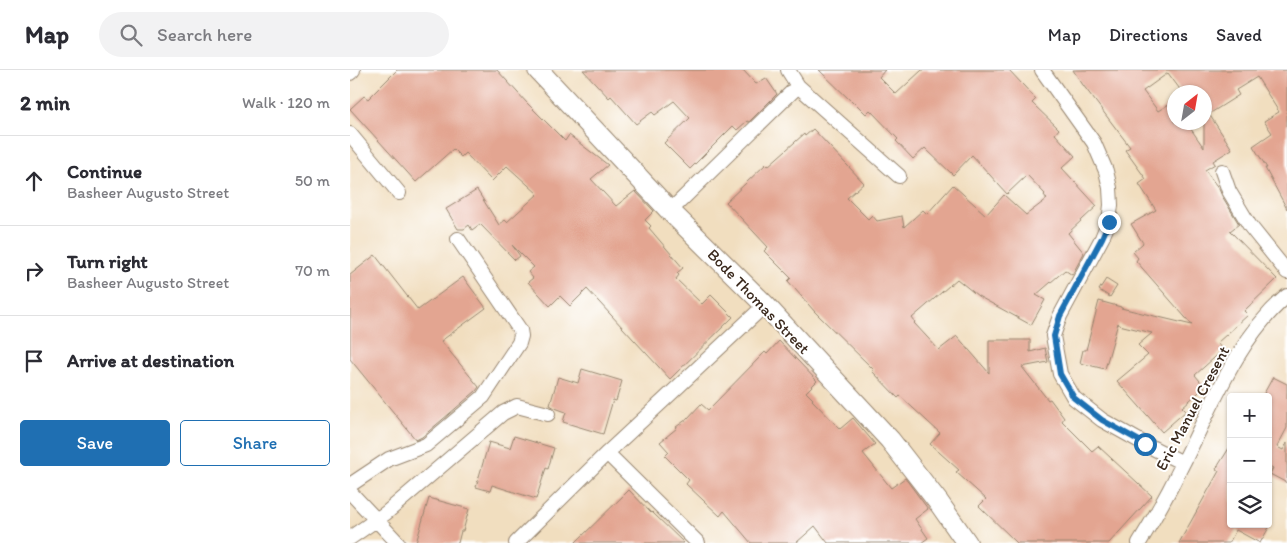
<!DOCTYPE html>
<meta charset="utf-8">
<style>
:root{--surface:#fff;--page:#f2f2f3;--text:#2b2b33;--muted:#7c7c81;--line:#e1e1e2;--accent:#1f6fb2}
body{margin:0;font-family:Itim,sans-serif;background:var(--page);color:var(--text)}
.controls{position:absolute;right:15px;bottom:15px;display:grid;overflow:hidden;border-radius:5px;box-shadow:0 1px 4px #0004}
.controls button{width:45px;height:45px;display:grid;place-items:center;padding:0;border:0;border-bottom:1px solid var(--line);background:var(--surface);color:var(--text);font:25px sans-serif}
.compass{position:absolute;left:817px;top:15px;width:45px;height:45px;border-radius:50%;background:var(--surface);box-shadow:0 1px 4px #0004;rotate:31deg}
.stop{position:absolute;width:15px;height:15px;margin:-11px;border:4px solid #1f6fb2;border-radius:50%;background:#fff}
.stop.end{background:#1f6fb2;border-color:#fff;box-shadow:0 1px 5px #0008}
.list{margin:0;padding:0;list-style:none}
h2{display:flex;justify-content:space-between;align-items:center;height:65px;margin:0;padding:0 20px;font-size:21px}
h2 small{font-size:16px;font-weight:400;color:var(--muted)}
.list li{display:grid;grid-template-columns:32px 1fr auto;gap:15px;align-items:center;box-sizing:border-box;height:90px;padding:0 20px;border-top:1px solid var(--line)}
.list b{display:block;font-size:19px;white-space:nowrap}
.list p{margin:0;font-size:16px;white-space:nowrap;color:var(--muted)}
.list em{font-size:16px;font-style:normal;color:var(--muted)}
.actions{display:flex;gap:10px;padding:15px 20px}
.actions a{flex:1;padding:11px 0;border:1px solid var(--accent);border-radius:5px;text-align:center;font-size:18px;color:var(--accent)}
.actions .main{background:var(--accent);color:#fff}
.icon{flex:none;width:28px;height:28px;fill:none;stroke:currentColor;stroke-width:2;stroke-linecap:round;stroke-linejoin:round}
.map{position:relative;flex:none;width:937px;height:473px;overflow:hidden}
header{display:flex;align-items:center;gap:30px;box-sizing:border-box;height:70px;padding:0 25px;background:var(--surface);border-bottom:1px solid var(--line)}
header strong{font-size:24px}
nav{display:flex;gap:28px;margin-inline-start:auto;font-size:18px}
.search{width:350px;height:45px;background:var(--page);display:flex;align-items:center;gap:12px;box-sizing:border-box;padding:0 18px;border-radius:28px;color:var(--muted);font-size:19px}
main{display:flex}
aside{flex:1;background:var(--surface)}
.map>svg:first-child{display:block}
.building{fill:#e3a591;fill-rule:evenodd}
.lines{fill:none;stroke-linecap:round;stroke-linejoin:round}
.street-casing{stroke:#96846e;stroke-width:16}
.secondary-casing{stroke:#96846e;stroke-width:22}
.street{stroke:#fff;stroke-width:14}
.secondary{stroke:#fff;stroke-width:20}
.route{stroke:#1f6fb2;stroke-width:6}
.labels{text-anchor:middle;stroke-width:4;stroke-linejoin:round;paint-order:stroke}
.street-label{font-size:16px;fill:#3b2a1e;stroke:#fff}
</style>
<header>
<strong>Map</strong>
<div class="search"><svg class="icon" aria-label="search" viewBox="0 0 24 24"><circle cx="10" cy="10" r="6"/><path d="M15 15l6 6"/></svg>Search here</div>
<nav><a>Map</a><a>Directions</a><a>Saved</a></nav>
</header>
<main>
<aside>
<h2>2 min<small>Walk · 120 m</small></h2>
<ul class="list">
<li><svg class="icon" aria-label="ahead" viewBox="0 0 24 24"><path d="M12 20V5M6 11l6-6 6 6"/></svg><div><b>Continue</b><p>Basheer Augusto Street</p></div><em>50 m</em></li>
<li><svg class="icon" aria-label="right" viewBox="0 0 24 24"><path d="M7 20v-9h11M14 6l5 5-5 5"/></svg><div><b>Turn right</b><p>Basheer Augusto Street</p></div><em>70 m</em></li>
<li><svg class="icon" aria-label="arrive" viewBox="0 0 24 24"><path d="M6 21V4h12l-3 4 3 4H6"/></svg><div><b>Arrive at destination</b></div></li>
</ul>
<div class="actions"><a class="main">Save</a><a>Share</a></div>
</aside>
<div class="map">
<svg width="937" height="473" viewBox="0 0 937 473">
<rect width="100%" height="100%" fill="#fff"/>
<filter id="ink" filterUnits="userSpaceOnUse"><feTurbulence type="fractalNoise" baseFrequency=".02" numOctaves="2"/><feDisplacementMap in="SourceGraphic" scale="10" xChannelSelector="R" yChannelSelector="G"/><feConvolveMatrix kernelMatrix="1 2 1 2 8 2 1 2 1" color-interpolation-filters="sRGB"/></filter>
<filter id="wash" filterUnits="userSpaceOnUse"><feTurbulence type="fractalNoise" baseFrequency=".0096" numOctaves="4" result="noise"/><feDisplacementMap in="SourceGraphic" scale="20" xChannelSelector="R" yChannelSelector="G"/><feGaussianBlur stdDeviation="1.12" result="paint"/><feColorMatrix in="noise" values="0 0 0 0 0 0 0 0 0 0 0 0 0 0 0 0 0 1.4 0 .05"/><feComposite in="paint" operator="in"/></filter>
<g filter="url(#wash)">
<rect width="100%" height="100%" fill="#f1debf"/>
<g id="blocks">
<path class="building" d="M47 0H147L177 33 215 71 219 65 258 95 241 109 266 136 285 121 304 141 295 150 301 156 299 158 333 198 327 203 329 205 326 209 352 234 361 225 383 247 320 309 237 219 220 236 210 226 200 236 178 212 183 208 178 202 184 197 162 175 170 186 165 190 130 154 122 160 119 155 114 159H108L96 139 127 120 149 155 155 150 157 152 188 124 157 96 142 111 115 83 111 87 103 79 66 112 0 39 14 26 18 29Z
M233 0H393L406 14 416 8 427 24 399 52 397 51 387 60 383 56 340 99 314 73 340 48 324 31 305 45 302 42 286 54 261 26 259 28Z
M469 0H535L529 7 546 24 572 0H659L686 29 682 33 709 59 705 64 725 86 712 98 747 136 718 163 734 183 722 205 715 200 686 225 695 230 681 255 628 226 607 209 562 248 565 252 564 253 589 280 607 266 639 303V270H680V282L695 278 698 292 672 297 698 330 700 329 714 348 712 351 742 381 748 376 802 426 759 473H667L629 436 636 429 606 402 609 400 580 374 590 363 550 326 548 328 522 301 524 300 465 242 438 211 441 208 414 181 418 177 376 132 416 94 418 96 454 64 455 66 463 59 514 113 497 128 518 149 522 145 527 151 552 146 554 157 573 140 577 144 603 115 636 145 654 125 676 145 697 129 694 125 695 124 677 105 657 124 622 85 603 105 575 78 563 89 546 71 548 69 520 40 516 44 504 32 503 33Z
M723 0H937V139L915 98H917L903 76 922 63 914 51 929 42 907 7 886 20 889 25 859 44 882 79 863 91 865 94 855 100 869 119 872 126 889 154 880 161 927 209 894 241 898 245 867 273 873 280 845 305 855 317 832 337 836 341 812 362 767 311 798 285 788 275 802 263 769 255 768 253 755 299 730 293 733 280H736L749 231 771 237V238L842 255 786 191 788 188 783 182 793 173 781 154 806 140 789 114 796 109 775 80 780 77 733 15ZM818 3 832 22H854V78L836 52H824V31L808 41 793 21Z
M25 185 68 240 113 207 136 238 91 271 129 317 126 321 72 367 66 370 0 289V205Z
M756 209 767 216 760 227 749 220Z
M429 271 467 311 456 322 463 329 462 330 490 359 503 348 525 374 513 383 541 418 555 408 578 439 565 449 578 468 571 473H478L465 456 446 473H401L374 441 370 446 336 414 339 410 315 386 319 382 310 372 327 358 326 357 337 349 351 334 358 340 415 282 417 284Z
M232 299 272 311 266 331 263 330 253 364 213 352 216 342 205 338 200 335 208 307 228 313Z
M923 307 937 314V358L927 377 933 380 937 373V413L920 404 923 398 918 395V327H912Z
M164 366 204 378 198 399 196 398 186 429 142 415 140 421 126 417 139 372 160 378Z
M881 375V454H921L910 473 886 460 879 473H829L869 401 866 399Z
M279 420 301 443 302 442 334 473H225Z
M79 428 119 439 113 461H111L108 473H66Z"/>
</g>
</g>
<g filter="url(#ink)">
<use href="#blocks" fill-opacity="0" stroke="#96846e" stroke-width="1"/>
<g class="lines">
<g class="street-casing">
<path id="street" d="M692 0 744 73 756 101 760 118 761 135 759 151 752 168 710 246 703 266 710 304 724 328 752 350 795 374 833 393
M0 3 3 0
M448 16 549 106
M0 64 49 123
M872 101 879 121 900 156 937 202
M320 141 448 16 438 0
M257 383 348 473
M0 415 39 389 76 375 133 327 169 273 171 266 170 260 108 169
M0 422 48 473
M0 468 36 443 153 343 167 336 198 344
M166 473 257 383 315 329 415 235
M789 473C805 447 820 420 833 393 862 337 887 268 937 226"/>
</g>
<g class="secondary-casing">
<path id="secondary" d="M188 0 320 141 415 235 540 370 589 433 617 473"/>
</g>
<use href="#street" class="street"/>
<use href="#secondary" class="secondary"/>
</g>
</g>
<g class="lines" filter="url(#ink)">
<path class="route" d="M759 152 752 168 710 246 704 266 710 304 724 328 752 350 795 374"/>
</g>
<g class="labels">
<g class="street-label">
<text transform="translate(409 231) rotate(46)" y="6">Bode Thomas Street</text>
<text transform="translate(842 338) rotate(-62)" y="6">Eric Manuel Cresent</text>
</g>
</g>
</svg>
<div class="controls">
<button>+</button>
<button>−</button>
<button><svg class="icon" aria-label="layers" viewBox="0 0 24 24"><path d="M12 4l9 5-9 5-9-5zM3 14l9 5 9-5"/></svg></button>
</div>
<svg class="compass" viewBox="-18 -18 36 36"><path d="M0-13l5 13h-10z" fill="#e53935"/><path d="M0 13l5-13h-10z" fill="#7c7c81"/></svg>
<div class="stop" style="left:795px;top:374px"></div>
<div class="stop end" style="left:759px;top:152px"></div>
</div>
</main>
